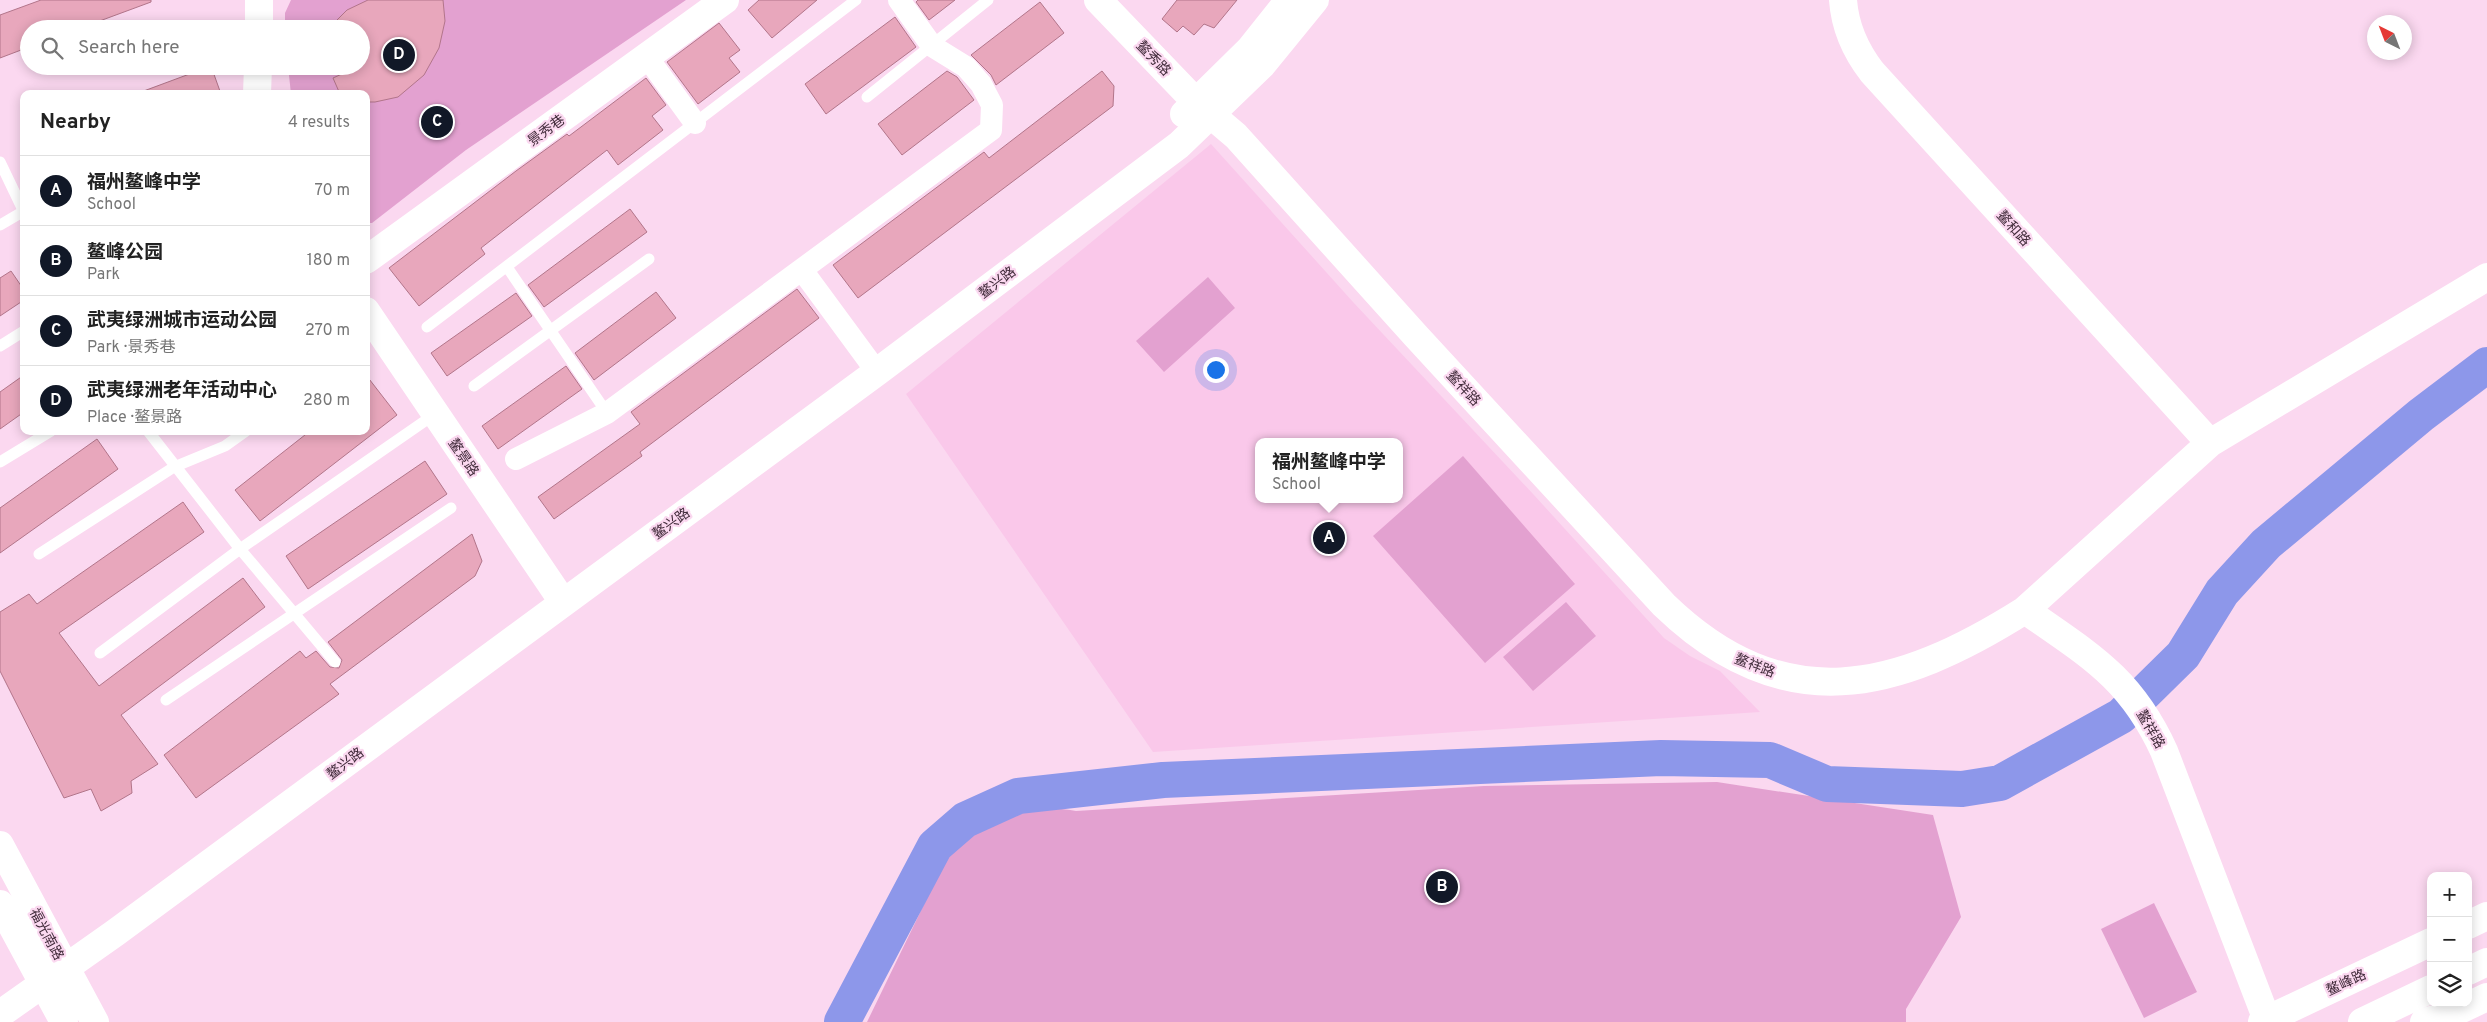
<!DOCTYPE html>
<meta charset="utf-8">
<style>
:root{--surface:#fff;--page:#f6f6f6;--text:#222;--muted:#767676;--line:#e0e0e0;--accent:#111827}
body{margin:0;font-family:Overpass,"Noto Sans SC",sans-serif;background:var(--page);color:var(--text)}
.controls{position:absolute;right:15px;bottom:15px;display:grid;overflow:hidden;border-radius:10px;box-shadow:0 2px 12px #0003}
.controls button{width:45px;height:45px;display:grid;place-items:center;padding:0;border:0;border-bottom:1px solid var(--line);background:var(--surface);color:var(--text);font:25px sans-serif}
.compass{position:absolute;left:2367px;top:15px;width:45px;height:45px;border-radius:50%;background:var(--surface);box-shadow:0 2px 12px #0003;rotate:318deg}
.you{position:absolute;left:1215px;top:369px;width:18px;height:18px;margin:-12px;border:4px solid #fff;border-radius:50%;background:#1a73e8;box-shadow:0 0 0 8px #1a73e833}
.badge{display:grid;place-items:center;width:32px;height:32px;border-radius:50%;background:var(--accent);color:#fff;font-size:16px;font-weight:700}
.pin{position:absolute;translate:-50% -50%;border:2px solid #fff;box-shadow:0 1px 5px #0006}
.popup{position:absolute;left:1255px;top:438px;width:148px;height:65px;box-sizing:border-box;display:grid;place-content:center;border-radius:10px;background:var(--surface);filter:drop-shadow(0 1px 4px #0005);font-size:16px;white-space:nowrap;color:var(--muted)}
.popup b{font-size:19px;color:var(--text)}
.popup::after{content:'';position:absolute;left:50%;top:100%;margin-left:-10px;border:10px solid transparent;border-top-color:var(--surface)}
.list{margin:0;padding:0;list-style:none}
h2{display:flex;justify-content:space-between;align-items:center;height:65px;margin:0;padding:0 20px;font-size:21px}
h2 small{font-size:16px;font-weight:400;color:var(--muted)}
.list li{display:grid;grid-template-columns:32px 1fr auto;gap:15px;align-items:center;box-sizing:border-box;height:70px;padding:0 20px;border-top:1px solid var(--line)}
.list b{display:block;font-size:19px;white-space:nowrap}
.list p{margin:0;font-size:16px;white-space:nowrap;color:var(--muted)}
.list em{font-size:16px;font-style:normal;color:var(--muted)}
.icon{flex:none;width:28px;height:28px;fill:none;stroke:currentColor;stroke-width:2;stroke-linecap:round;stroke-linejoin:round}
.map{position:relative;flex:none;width:2487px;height:1022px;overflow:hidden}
.search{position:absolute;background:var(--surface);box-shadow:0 2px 12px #0003;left:20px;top:20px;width:350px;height:55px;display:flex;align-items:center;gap:12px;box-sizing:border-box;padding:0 18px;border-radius:28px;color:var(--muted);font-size:19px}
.panel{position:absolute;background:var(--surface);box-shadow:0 2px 12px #0003;left:20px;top:90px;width:350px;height:345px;border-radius:10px}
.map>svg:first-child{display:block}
.built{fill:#fac8ea;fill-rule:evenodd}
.green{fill:#e3a1d0}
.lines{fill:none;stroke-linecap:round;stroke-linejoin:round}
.river{stroke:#8d97ea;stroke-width:36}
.building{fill:#e8a7bc;stroke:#b2758a}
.lane{stroke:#fff;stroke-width:11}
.street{stroke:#fff;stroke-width:22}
.secondary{stroke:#fff;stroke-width:28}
.primary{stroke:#fff;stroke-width:28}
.highway{stroke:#fff;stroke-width:28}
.labels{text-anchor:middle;stroke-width:4.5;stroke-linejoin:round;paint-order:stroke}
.street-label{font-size:14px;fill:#412b3a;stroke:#fbd8f0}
</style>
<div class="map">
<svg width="2487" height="1022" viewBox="0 0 2487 1022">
<rect width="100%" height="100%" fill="#fbd8f0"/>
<path class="built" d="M1211 144 1353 302 1534 495 1664 638 1690 656 1720 671 1760 712 1153 752 906 394ZM1259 442H1399V499H1259Z"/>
<path class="green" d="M291 0H686L466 150 372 223H366V94H291L288 66H361V29H285V13Z
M1208 277 1235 308 1164 372 1136 341Z
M1463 456 1575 584 1485 663 1373 536Z
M1566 602 1596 636 1533 691 1503 657Z
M1717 782 1933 815 1961 917 1906 1009V1022H867L947 857C985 818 1021 802 1076 811L1484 786Z
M2154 903 2197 992 2144 1018 2101 929Z"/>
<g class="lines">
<path class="river" d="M842 1022 935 846 965 820 1018 796 1163 780 1661 758 1770 760 1827 784 1962 789 2000 783 2121 716 2183 655 2222 592 2266 544 2421 415 2487 365"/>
</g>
<path class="building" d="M41 0H151V2L78 29H29V47L0 58V15Z
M368 0H443L445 21 439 48 424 75 398 97 375 102H366V94H340L333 78 344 73 341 66H361V29H328L347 10Z
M759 0H817L772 38 748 10Z
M918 0H955L929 20 916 2Z
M1177 0H1237L1214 28 1204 24 1194 35 1183 26 1177 32 1162 19Z
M1040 2 1064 33 996 85 991 75 971 55Z
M895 17 916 47 826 114 805 84Z
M719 23 740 50 729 58 740 72 698 104 667 62Z
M211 66 221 94H142L141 92Z
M947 71 957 77 974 100 902 155 878 124Z
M1102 71 1114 86 1113 106 858 298 833 265 984 152 989 158Z
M646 78 666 105 652 116 663 130 618 165 607 150 481 248 485 254 419 306 389 268 516 171 567 134 569 136Z
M630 209 647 232 544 307 528 285Z
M11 271 24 290V300L0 316V278Z
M797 289 819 318 640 452 642 456 554 519 538 497 640 424 631 412Z
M656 292 676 318 594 380 575 353Z
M516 293 532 316 447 376 431 353Z
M566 366 582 389 498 449 482 426Z
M24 375V412L0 429V392Z
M366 375 397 415 260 521 235 490 310 431H366Z
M97 439 118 469 0 553V508Z
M425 461 447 494 308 589 286 556Z
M183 502 204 532 59 633 99 686 243 578 265 607 121 715 158 764 131 781 132 793 101 811 91 789 64 798 0 671V612L29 594 37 604Z
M472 534 482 561 475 576 330 684 339 694 196 798 164 755 300 651 306 658 316 651 330 667 339 668 342 660 328 642Z"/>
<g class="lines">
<path class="lane" d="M867 97 988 0
M0 162 24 212
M0 225 24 211
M507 267 607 413
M427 327 856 0
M0 346 24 331
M474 386 649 259
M148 431 240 549 335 662
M0 462 51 431
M39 554 174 467 225 446 246 431
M100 653 240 549 435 414
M166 700 451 508"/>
<path class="street" d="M647 57 695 123
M802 270 877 372
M516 459 607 413 991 130 992 105 981 84 966 67 932 46 899 0"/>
<path class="secondary" d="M259 0V29
M1098 0 1196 102 1236 136 1416 336 1664 605C1784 721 1897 691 2025 610L2210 443 2487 277
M1843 0C1845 28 1855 50 1872 72L2210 443
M257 94 258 66
M1184 114 1250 49 1289 0
M366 260 725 0
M366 311 563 602
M2025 610C2089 655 2130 677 2164 751L2267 1020
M0 1014 115 933 877 372 1179 145 1262 65 1315 0"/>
<path class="primary" d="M0 845 95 1022
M0 904 64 1022
M2468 925 2487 916
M2468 971 2487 962
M2262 1022 2431 942
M2362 1022 2431 989"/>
<path class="highway" d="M2424 1022 2449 1015 2487 997"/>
</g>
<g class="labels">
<g class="street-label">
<text transform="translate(1154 58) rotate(46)" y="5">鳌秀路</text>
<text transform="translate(546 130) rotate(-36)" y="5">景秀巷</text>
<text transform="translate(2014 228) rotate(48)" y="5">鳌和路</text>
<text transform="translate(997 282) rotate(-37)" y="5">鳌兴路</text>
<text transform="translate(1464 388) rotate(47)" y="5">鳌祥路</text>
<text transform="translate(464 457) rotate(56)" y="5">鳌景路</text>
<text transform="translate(671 523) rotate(-36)" y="5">鳌兴路</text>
<text transform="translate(1755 665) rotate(21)" y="5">鳌祥路</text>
<text transform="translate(2151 729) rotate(60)" y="5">鳌祥路</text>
<text transform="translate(345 763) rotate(-37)" y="5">鳌兴路</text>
<text transform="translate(47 934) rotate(62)" y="5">福光南路</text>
<text transform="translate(2346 982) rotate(-25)" y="5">鳌峰路</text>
</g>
</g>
</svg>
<div class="controls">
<button>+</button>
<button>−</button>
<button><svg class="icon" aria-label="layers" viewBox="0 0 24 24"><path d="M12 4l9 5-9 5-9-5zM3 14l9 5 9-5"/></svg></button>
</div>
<svg class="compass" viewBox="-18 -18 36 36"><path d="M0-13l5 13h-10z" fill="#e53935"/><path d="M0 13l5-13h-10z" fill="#767676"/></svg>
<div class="you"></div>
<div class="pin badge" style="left:1329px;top:538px">A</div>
<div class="popup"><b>福州鳌峰中学</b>School</div>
<div class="pin badge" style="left:1442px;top:887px">B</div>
<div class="pin badge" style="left:437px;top:122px">C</div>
<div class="pin badge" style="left:399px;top:55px">D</div>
<div class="search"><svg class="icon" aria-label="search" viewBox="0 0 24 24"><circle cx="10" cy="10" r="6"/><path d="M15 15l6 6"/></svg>Search here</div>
<section class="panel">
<h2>Nearby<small>4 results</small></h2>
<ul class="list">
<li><span class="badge">A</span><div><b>福州鳌峰中学</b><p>School</p></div><em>70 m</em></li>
<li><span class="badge">B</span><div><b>鳌峰公园</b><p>Park</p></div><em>180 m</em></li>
<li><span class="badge">C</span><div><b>武夷绿洲城市运动公园</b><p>Park · 景秀巷</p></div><em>270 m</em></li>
<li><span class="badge">D</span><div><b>武夷绿洲老年活动中心</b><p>Place · 鳌景路</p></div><em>280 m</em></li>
</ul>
</section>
</div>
